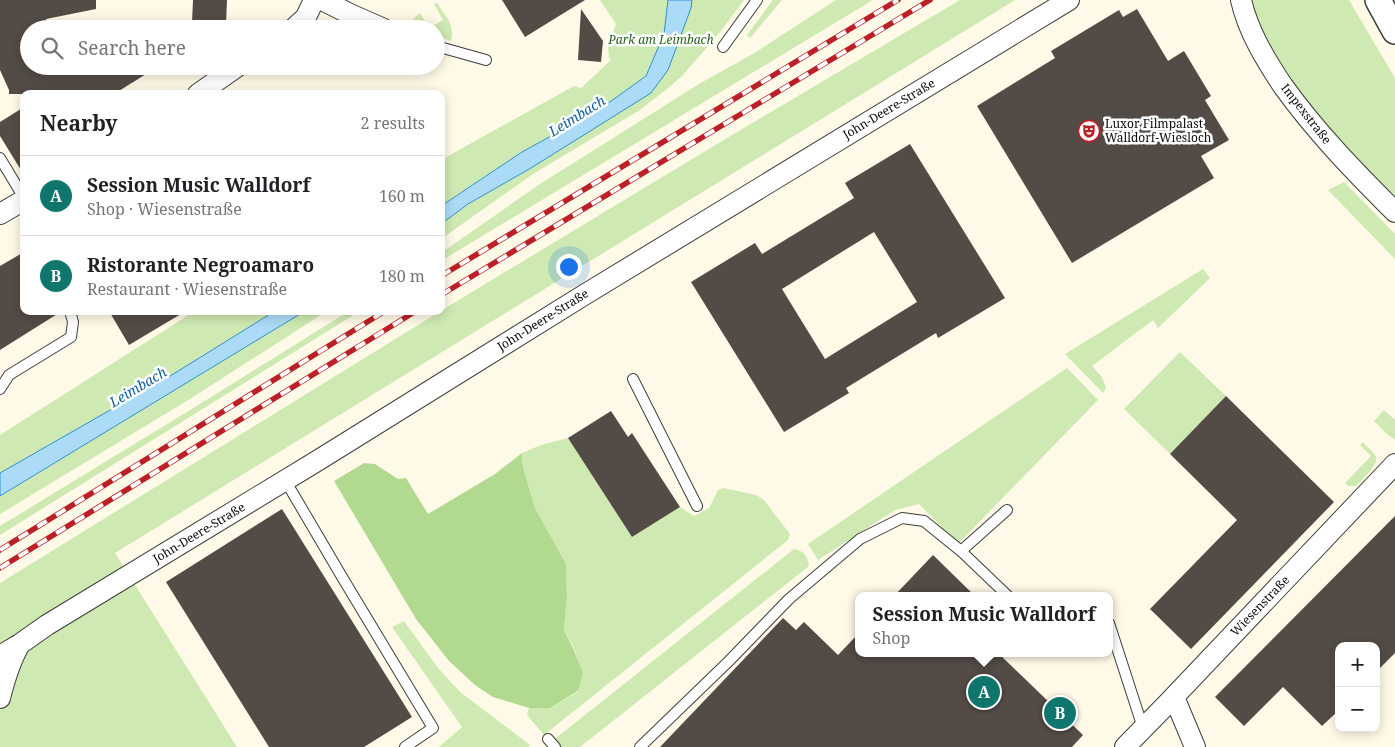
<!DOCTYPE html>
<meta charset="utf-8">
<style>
:root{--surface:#fff;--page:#f6f6f6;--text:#202124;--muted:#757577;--line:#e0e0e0;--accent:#0f766e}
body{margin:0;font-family:"Noto Serif",serif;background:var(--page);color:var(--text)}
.controls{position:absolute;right:15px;bottom:15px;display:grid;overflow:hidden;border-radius:10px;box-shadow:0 2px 12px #0003}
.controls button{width:45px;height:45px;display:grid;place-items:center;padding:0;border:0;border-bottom:1px solid var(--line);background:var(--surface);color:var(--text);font:25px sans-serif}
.you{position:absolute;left:568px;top:266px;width:18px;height:18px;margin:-12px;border:4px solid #fff;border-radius:50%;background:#1a73e8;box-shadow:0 0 0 8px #1a73e833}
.badge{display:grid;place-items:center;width:32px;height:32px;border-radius:50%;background:var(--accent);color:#fff;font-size:16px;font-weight:700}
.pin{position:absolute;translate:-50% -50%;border:2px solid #fff;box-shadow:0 1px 5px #0006}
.popup{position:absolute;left:855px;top:592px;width:258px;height:65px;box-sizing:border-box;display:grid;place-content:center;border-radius:10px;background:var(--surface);filter:drop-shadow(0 1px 4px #0005);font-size:16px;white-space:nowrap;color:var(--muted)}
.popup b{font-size:19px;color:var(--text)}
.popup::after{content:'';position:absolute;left:50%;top:100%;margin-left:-10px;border:10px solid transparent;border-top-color:var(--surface)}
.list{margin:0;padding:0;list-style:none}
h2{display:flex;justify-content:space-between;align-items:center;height:65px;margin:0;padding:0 20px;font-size:21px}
h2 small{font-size:16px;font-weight:400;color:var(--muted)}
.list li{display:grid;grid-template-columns:32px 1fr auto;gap:15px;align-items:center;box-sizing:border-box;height:80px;padding:0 20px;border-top:1px solid var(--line)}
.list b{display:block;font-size:19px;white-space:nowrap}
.list p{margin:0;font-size:16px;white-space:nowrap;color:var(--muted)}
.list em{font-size:16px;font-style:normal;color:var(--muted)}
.icon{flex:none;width:28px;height:28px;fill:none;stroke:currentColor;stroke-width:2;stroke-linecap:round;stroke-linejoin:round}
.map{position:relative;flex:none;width:1395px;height:747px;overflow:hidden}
.search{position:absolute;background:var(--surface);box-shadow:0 2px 12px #0003;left:20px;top:20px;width:425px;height:55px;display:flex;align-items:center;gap:12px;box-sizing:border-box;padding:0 18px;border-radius:28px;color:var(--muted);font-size:19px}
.panel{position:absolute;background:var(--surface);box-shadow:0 2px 12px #0003;left:20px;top:90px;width:425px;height:225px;border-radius:10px}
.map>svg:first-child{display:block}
.green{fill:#cee9b1}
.forest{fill:#b1da90}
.water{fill:#abdbf7;stroke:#3090d0}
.building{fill:#534b46;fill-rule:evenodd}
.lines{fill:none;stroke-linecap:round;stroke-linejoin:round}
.service-casing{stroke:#3d3d3d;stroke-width:12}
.minor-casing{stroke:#3d3d3d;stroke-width:22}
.tertiary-casing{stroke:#3d3d3d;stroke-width:28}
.service{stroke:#fff;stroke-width:10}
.minor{stroke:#fff;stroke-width:20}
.tertiary{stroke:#fff;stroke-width:25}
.rail-casing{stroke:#bb2028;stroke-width:5.5}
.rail{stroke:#fff;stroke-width:4;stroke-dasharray:11;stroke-linecap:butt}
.labels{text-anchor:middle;stroke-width:5;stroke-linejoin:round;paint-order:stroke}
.park-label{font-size:12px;font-style:italic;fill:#29621a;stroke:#fff}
.street-label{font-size:12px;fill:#0a0a0a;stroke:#fff}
.poi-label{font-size:12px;fill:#0a0a0a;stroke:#fff;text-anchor:start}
.water-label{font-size:14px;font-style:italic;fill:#12609d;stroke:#fff}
</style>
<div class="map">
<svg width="1395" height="747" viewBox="0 0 1395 747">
<rect width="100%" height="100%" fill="#fffae7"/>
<path class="green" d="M600 0H744L721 31 682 76 667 89 640 110 533 174 441 239V224L468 204 531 168 600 110 522 152 441 206V160L574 86 581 88 611 60 609 58 608 47 616 24Z
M773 0H782L750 38 747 35Z
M836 0H873L441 261V253L540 184 699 84 756 52Z
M960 0H1015L115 553 237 747H0V583L452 304 727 138Z
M1239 0H1349L1395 78V204L1358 164 1288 76Z
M437 3C446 17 455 24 451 41L436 36V29H415L406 26 420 13 429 28 443 20 434 4Z
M1344 182 1395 234V259L1328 190Z
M1203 269 1210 278 1158 328 1153 320 1092 366 1102 377 1106 388 1103 393 1065 354Z
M195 311H275L175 373 0 473V435Z
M305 311H327L190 399 0 514V496Z
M349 311H360L0 535V526L195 407Z
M1180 352 1226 396 1170 454 1124 409Z
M1067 368 1098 400 958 544 919 504 895 510 818 560 808 544Z
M1384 410 1395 420V440L1388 435 1374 421Z
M568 438 632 537 680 507 694 516 709 508 718 490 724 488 756 495 763 499 790 534 788 540 544 735 527 715 529 708H550L578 692 582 673 574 648 564 630 567 596 566 564 535 508 523 468 522 453 541 445Z
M1363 442C1367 447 1374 452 1376 457 1379 465 1361 480 1356 486H1348L1345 483 1371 456 1360 445Z
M794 549C804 551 808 556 809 566L580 747H555L551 742Z
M404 621 438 668 460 692 530 745 528 747H439L462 727 392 627Z"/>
<path class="forest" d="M522 453 523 468 535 508 566 564 567 596 564 630 573 648 583 673 578 691 550 708H529L493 697 475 685 449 661 416 619 334 481 364 463 375 464 398 479 406 478 428 514 495 474Z"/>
<path class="water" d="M668 0H692L691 8 668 70 651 93 531 168 468 204 441 224V206L522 152 600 109 646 76 664 34Z
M275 311H305L0 496V473L175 373Z"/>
<path class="building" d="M0 0H96V9L46 19 49 29H29V66H49L52 75 78 66H159L114 94H9V90L0 70Z
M193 0H227L226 25 192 23Z
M502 0H585L525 37Z
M581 9 603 41 601 62 578 60Z
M1137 9 1168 61 1184 51 1211 96 1205 100 1229 140 1201 156 1214 178 1072 263 977 106 1055 58 1051 51 1119 10 1123 17Z
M24 107V175L0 136V122Z
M910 144 1005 298 938 338 936 333 846 388 849 393 784 432 691 282 755 243 762 254 854 198 845 183ZM874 232 917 302 825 359 782 289Z
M24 252V311H62L0 350V266Z
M109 311H186L129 345Z
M1226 396 1334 502 1191 649 1150 609 1237 520 1170 454Z
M611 411 628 437 632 433 680 507 632 537 568 438Z
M282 509 412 717 364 747H269L166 582Z
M1395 516V653L1376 672V646H1339V710L1322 726 1283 687 1244 726 1215 697Z
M933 555 975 596H894Z
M783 618 796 630 804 622 838 655 859 633V653H998L1083 735 1072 747H660Z"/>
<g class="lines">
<g class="service-casing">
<path id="service" d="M436 46 486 60
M723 47 757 0
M0 158 24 198
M633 379 697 506
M0 389 9 375 71 337 73 322 70 311
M285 480 345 582 433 728 405 747
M961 551 1008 596
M1109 623 1143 728
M548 739 555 747
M640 747 729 661 789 599 860 539 902 518 924 521 961 551 1007 510"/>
</g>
<g class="minor-casing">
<path id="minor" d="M322 0 352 15 384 29
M1241 0C1248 31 1265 59 1283 86 1316 132 1355 172 1395 212
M293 29 306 17 314 0
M198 94 238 66
M0 214 24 200
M0 656 20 644 47 625 317 461 584 295 1069 0
M1174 697 1195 747
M0 698C5 678 10 661 20 644
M1125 747 1168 703 1395 464"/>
</g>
<g class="tertiary-casing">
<path id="tertiary" d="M1378 0 1395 31"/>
</g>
<use href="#service" class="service"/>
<use href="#minor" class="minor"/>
<use href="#tertiary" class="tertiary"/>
<g class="rail-casing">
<path id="rail" d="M441 276 898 0
M441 295 930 0
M0 550 385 311
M0 568 416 311"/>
</g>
<use href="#rail" class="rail"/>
</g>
<defs>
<g id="theatre-ring" transform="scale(1.125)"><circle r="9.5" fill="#fff" stroke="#bb2028" stroke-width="1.5"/><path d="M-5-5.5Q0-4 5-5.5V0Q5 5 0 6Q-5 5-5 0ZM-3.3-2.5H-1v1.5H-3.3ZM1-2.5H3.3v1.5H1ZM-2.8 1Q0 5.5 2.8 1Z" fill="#bb2028"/></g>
</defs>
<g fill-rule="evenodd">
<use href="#theatre-ring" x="1089" y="131"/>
</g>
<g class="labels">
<g class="park-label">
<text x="661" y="44">Park am Leimbach</text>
</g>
<g class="street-label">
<text transform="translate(889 109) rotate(-31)" y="4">John-Deere-Straße</text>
<text transform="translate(1306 114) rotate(52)" y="4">Impexstraße</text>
<text transform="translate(543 320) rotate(-32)" y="4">John-Deere-Straße</text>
<text transform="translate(199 533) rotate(-31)" y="4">John-Deere-Straße</text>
<text transform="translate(1260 606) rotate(-46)" y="4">Wiesenstraße</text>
</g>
<g class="poi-label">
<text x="1105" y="128">Luxor Filmpalast<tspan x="1105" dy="14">Walldorf-Wiesloch</tspan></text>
</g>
<g class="water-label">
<text transform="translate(577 116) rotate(-32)" y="5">Leimbach</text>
<text transform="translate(138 387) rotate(-31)" y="5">Leimbach</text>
</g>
</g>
</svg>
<div class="controls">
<button>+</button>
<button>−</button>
</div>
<div class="you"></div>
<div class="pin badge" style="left:984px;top:692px">A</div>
<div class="popup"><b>Session Music Walldorf</b>Shop</div>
<div class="pin badge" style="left:1060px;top:713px">B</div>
<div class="search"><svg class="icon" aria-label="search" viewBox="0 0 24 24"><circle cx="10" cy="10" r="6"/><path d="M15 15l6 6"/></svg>Search here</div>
<section class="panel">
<h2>Nearby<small>2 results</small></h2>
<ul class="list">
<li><span class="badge">A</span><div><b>Session Music Walldorf</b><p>Shop · Wiesenstraße</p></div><em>160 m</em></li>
<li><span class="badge">B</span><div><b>Ristorante Negroamaro</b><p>Restaurant · Wiesenstraße</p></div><em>180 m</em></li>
</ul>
</section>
</div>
